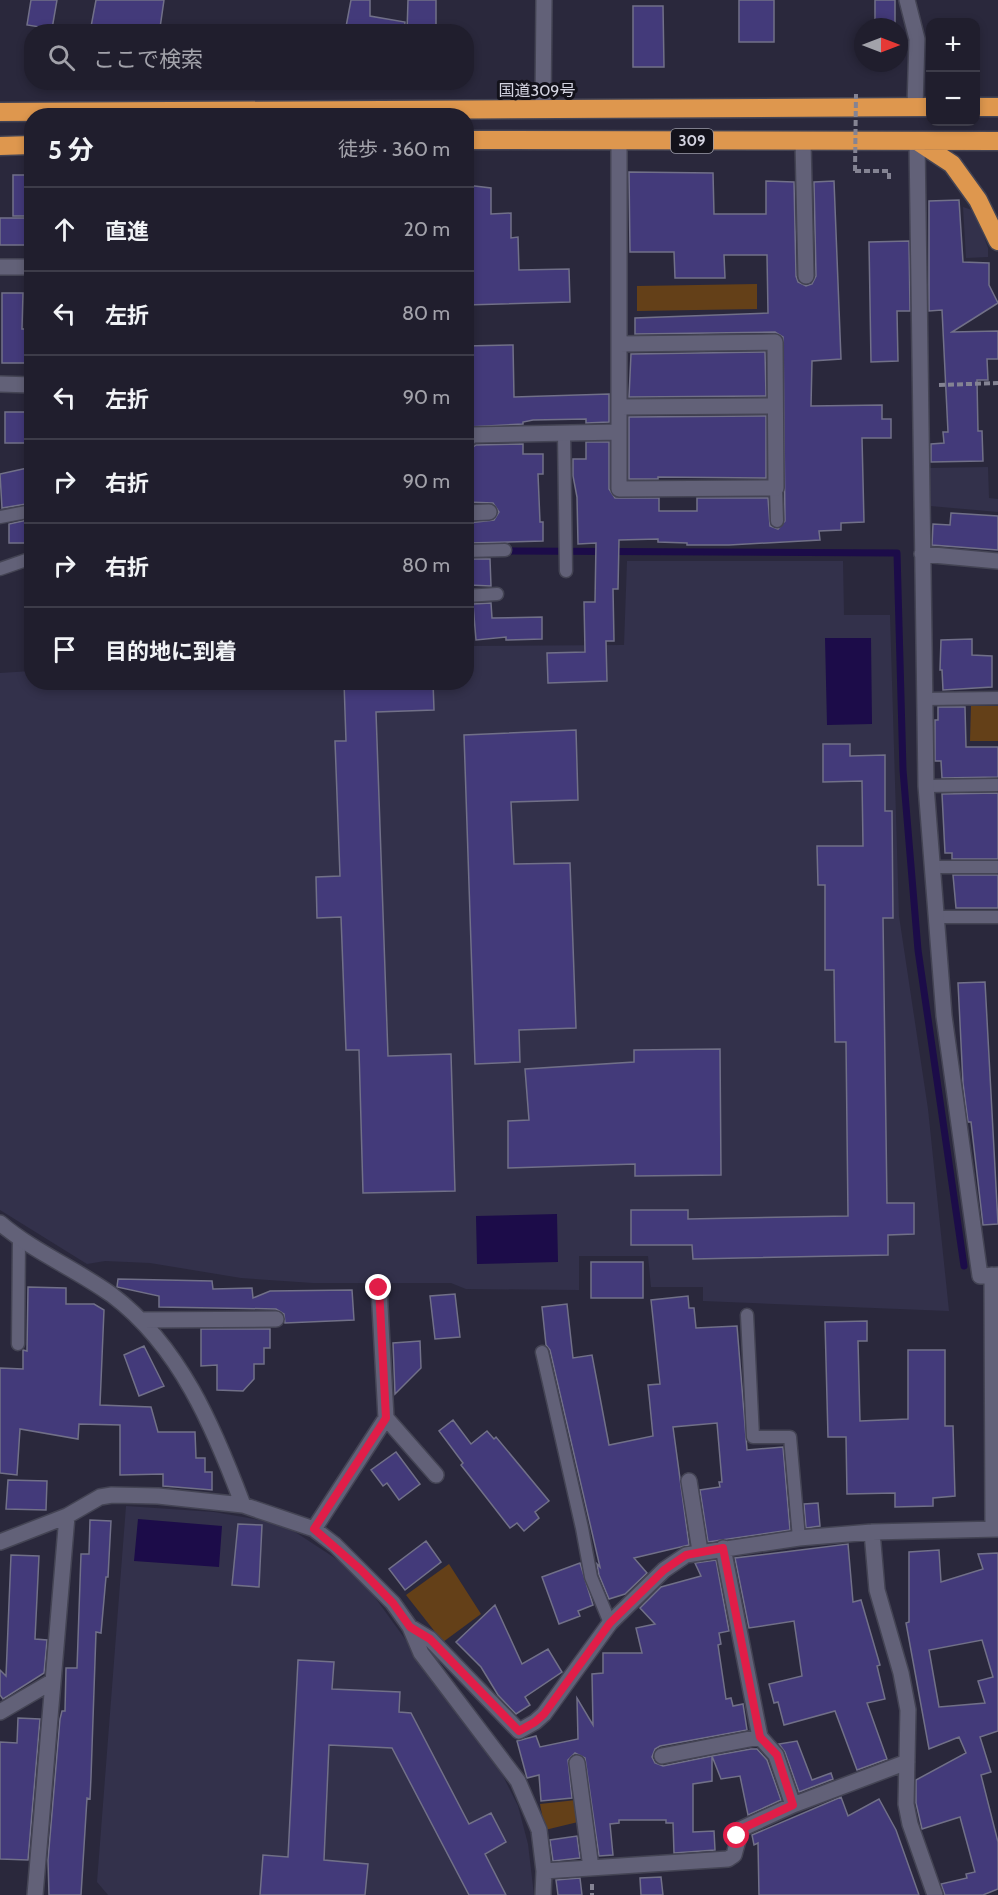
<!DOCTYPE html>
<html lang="ja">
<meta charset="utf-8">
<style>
:root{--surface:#201e2d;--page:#282735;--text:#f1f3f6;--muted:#a2a2aa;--line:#3d3c49}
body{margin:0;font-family:Cabin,"Noto Sans JP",sans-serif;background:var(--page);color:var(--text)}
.controls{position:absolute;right:18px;top:18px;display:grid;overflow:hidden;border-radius:12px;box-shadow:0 3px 9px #0003}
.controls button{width:54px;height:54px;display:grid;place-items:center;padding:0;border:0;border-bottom:2px solid var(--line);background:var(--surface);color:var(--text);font:30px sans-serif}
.compass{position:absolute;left:854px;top:18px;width:54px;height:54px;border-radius:50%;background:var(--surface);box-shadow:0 3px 9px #0003;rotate:90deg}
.stop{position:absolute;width:18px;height:18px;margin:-14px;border:4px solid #e11d48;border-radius:50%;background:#fff}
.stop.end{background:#e11d48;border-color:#fff;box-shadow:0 2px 6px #0008}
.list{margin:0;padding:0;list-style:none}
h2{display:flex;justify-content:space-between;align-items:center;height:78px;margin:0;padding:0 24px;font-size:26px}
h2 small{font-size:20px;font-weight:400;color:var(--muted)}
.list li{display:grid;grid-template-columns:39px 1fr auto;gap:18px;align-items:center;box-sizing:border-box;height:84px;padding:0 24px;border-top:2px solid var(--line)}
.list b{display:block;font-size:22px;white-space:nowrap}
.list em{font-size:20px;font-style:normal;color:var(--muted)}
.icon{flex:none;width:33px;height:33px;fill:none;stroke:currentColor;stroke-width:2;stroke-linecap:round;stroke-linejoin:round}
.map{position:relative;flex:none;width:998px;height:1895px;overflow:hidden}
.search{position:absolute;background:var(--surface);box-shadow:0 3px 9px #0003;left:24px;top:24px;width:450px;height:66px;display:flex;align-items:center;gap:15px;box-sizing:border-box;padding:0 21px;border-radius:24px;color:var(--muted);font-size:22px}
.panel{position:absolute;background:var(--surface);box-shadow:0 3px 9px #0003;left:24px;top:108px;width:450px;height:582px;border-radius:24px}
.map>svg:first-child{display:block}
.built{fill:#33314b}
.green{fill:#644018}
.water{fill:#1c0c49}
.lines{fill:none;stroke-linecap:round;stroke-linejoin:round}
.stream{stroke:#1c0c49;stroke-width:7}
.building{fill:#433a7a;stroke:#717088;stroke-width:1.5;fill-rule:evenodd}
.lane-casing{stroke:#444454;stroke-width:15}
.street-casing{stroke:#444454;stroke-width:18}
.highway-casing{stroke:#444454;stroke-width:21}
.path{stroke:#848393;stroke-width:4;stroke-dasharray:6 3;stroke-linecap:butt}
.lane{stroke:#626178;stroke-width:12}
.street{stroke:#626178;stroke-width:15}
.highway{stroke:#de974e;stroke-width:18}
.path-bridge{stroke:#848393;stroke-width:4;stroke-dasharray:6 3;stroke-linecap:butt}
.route{stroke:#e11d48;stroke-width:8}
.labels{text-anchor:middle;stroke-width:6;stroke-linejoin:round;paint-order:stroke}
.shield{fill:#13121b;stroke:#9a9aa6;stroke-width:1.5}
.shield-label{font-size:15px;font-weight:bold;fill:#d4d4e1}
.street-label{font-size:16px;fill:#d4d4e1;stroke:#13121b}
</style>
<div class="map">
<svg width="998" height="1895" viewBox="0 0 998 1895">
<rect width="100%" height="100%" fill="#2a283c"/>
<path class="built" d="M963 207 975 211 988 248V257L966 258Z
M988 467 989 498 998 499V512L930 506 929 468Z
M627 561H843L844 615H890L899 916 928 1109 949 1311 703 1301V1287H651L648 1256H579V1290L466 1289 451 1283H313L241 1278 150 1263 105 1261 87 1264 0 1210V673L31 671 32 682H466L467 646 624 645Z
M126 1506 214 1512 283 1524 347 1566 371 1592 500 1770 518 1806 528 1844 534 1895H108L97 1882Z"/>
<path class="green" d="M757 284V309L637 311V286Z
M971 706H998V741H970Z
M449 1564 481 1614 443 1642 406 1595Z
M576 1800 578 1822 545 1830 540 1804Z"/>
<path class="water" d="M825 638H871L872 724 827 725Z
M557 1214 558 1262 477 1264 476 1216Z
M138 1519 222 1526 219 1567 134 1561Z"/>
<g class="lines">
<path class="stream" d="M511 551 897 553 903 770 918 950 964 1266"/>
</g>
<path class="building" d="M31 0H57L52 29 27 25Z
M96 0H164L160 28 143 25 142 32H90Z
M351 0H370V16L405 22 404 32H345Z
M408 0H436V32H407Z
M739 0H774V42H739Z
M875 0H895V27H875Z
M633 6H663L664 67H633Z
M629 172 713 173 714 214H766V181L794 182 796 276 798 282 806 286 812 284 816 276 814 182 834 181 841 359 812 361 811 406 882 405V419H891V438H862L864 522 841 523V530L819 531 820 540 729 545H687V543L658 542V539L619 540 618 589H613L614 641H606L607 681 548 683 547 653 585 652 584 602H595L596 543 578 544 577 497 573 476V459H586V442H609V489L615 498H659V511H697V498H768L770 526 778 529 785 521 783 337 775 332 635 334V318L768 313 767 255H724L725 278H675L674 252H630Z
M13 175H32V216H13Z
M466 185 491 188V214L511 213V238L518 237 519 270 569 269 570 302 466 305Z
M959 200 963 262 989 263V285L998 303 952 332 998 331V359H987L988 380H977L978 431H982L983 461 931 462V444L944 443 943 432H948L942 310 929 311V201Z
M0 218H26V245H0Z
M909 241 910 311H897L898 361 871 362 869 242Z
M2 293H23L22 329H32V363H2Z
M513 345 514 397 609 394V422L586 423V419L533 420 523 422V424L468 427 466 346Z
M765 352 766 396 629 397 631 354Z
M5 412H32V443H5Z
M766 416V478L658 477V479H629V417Z
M523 444V454H543V474H538L540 522H543V541L468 543V523L494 520 499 512 493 503 466 502 469 450 476 445Z
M32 467V503L2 508 0 474Z
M951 513 998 516V550L932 545 933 524 950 525Z
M32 519V543H9V524Z
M468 559H490L491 586 468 585Z
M491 603 492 618 542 617V639L506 640V637L476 640 473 604Z
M972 639V655L992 656V687L943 690 942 670H940L941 640Z
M344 682H433L434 710 376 712 388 1056 451 1054 455 1191 363 1193 359 1050H346L341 917 317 918 316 877 340 876 335 741H346Z
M938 707H965L966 747H998V777L942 778 941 761H935V720H938Z
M576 730 578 800 511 802 514 864 570 863 576 1028 519 1030 520 1062 475 1064 464 735Z
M823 744H850V756L885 755V811H892L893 918H883L887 1203H914V1234L888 1235V1255L693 1259 692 1245H631V1210H688V1219L848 1216 846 1042H835L834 970H825V885H818L817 846H863L862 781 823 782Z
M998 793V859H952V853H945L942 794Z
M953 875H998V908H956Z
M985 982 998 1224 983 1225 971 1122H968L963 1083 958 983Z
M720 1049 721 1175 635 1176V1164L508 1168V1121L529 1120 525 1069 634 1062V1050Z
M591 1262H643V1298H591Z
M118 1279 212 1281 213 1289 252 1288 253 1298 270 1291 352 1290 354 1320 285 1323 284 1314 276 1309 159 1307V1296L117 1287Z
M28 1287 66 1288V1304H94L104 1310 100 1405 151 1407 158 1432H195L196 1458H205V1472H212V1490L163 1486V1474L120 1475V1425L79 1424 78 1439 20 1429 17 1475 0 1473V1368L23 1369V1350L27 1351Z
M455 1294 460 1337 435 1339 430 1296Z
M688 1296 689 1308H694L696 1328 737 1326 747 1450 783 1447 790 1530 708 1542 700 1490 720 1487 719 1482H722L717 1423 673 1427 689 1545 634 1558 647 1573 625 1594 609 1599 599 1575 597 1564 600 1567 550 1350 546 1345 542 1307 567 1304 573 1358 592 1355 609 1445 653 1436 648 1385 660 1384 651 1300Z
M867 1321V1341H858L860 1421 908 1419V1350H945V1426H953L955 1496 933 1498V1506L895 1507V1493L847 1494 846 1437H828L825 1322Z
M201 1329H270V1348H264V1364H254V1379L243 1391 217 1390V1365L201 1366Z
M420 1341 421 1368 395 1394 393 1343Z
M144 1346 164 1386 139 1396 124 1355Z
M453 1420 471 1444 487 1431 494 1439 496 1437 549 1501 535 1512 539 1518 524 1531 517 1523 510 1528 461 1465 463 1463 439 1431Z
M396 1452 420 1484 399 1500 387 1483 383 1486 371 1470Z
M8 1480 47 1481 46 1510 6 1509Z
M818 1503 820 1526 806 1528 804 1504Z
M90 1520 111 1521 108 1577H106L101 1633 96 1632 91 1777 90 1799 87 1798 81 1895H49L48 1860 60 1719 62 1711H65L66 1668H77L81 1554H89Z
M238 1524 262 1525 259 1587 232 1585Z
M426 1541 441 1562 405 1590 389 1569Z
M848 1544 853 1602 861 1600 880 1665 877 1666 885 1699 867 1703 887 1759 857 1770 835 1711 784 1725 778 1702 774 1703 769 1684 802 1676 794 1621 749 1628 735 1558Z
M939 1550 941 1582 983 1569 978 1554 998 1553V1731L980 1737 991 1772 981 1775 998 1842V1889L983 1895H945L941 1884 967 1878 966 1874 975 1872 960 1817 922 1829 916 1803V1780L966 1753 959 1737 929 1749 906 1623 909 1622V1552ZM982 1640 993 1677 978 1681 985 1703 939 1707 929 1650Z
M11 1555 39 1556 35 1639 47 1640 44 1673 3 1699 0 1695V1670L6 1676Z
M716 1560 729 1631 719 1633 721 1644 718 1645 726 1699 731 1698 733 1706 743 1704 747 1730 660 1746 655 1749 652 1757 655 1763 663 1766 712 1756V1781L693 1784V1832L714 1831 715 1850 674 1853 673 1823H666V1820H619V1823L610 1824 613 1855 599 1856 585 1758 575 1753 568 1760 572 1798 541 1801 539 1775 527 1778 517 1741 536 1736 540 1747 578 1739 577 1698 593 1725 592 1674 603 1673V1653H642L636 1628 655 1624 640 1608 661 1587 701 1576 695 1563Z
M580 1563 593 1605 578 1611 580 1616 559 1624 542 1577Z
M495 1605 522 1664 548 1649 562 1672 525 1697 530 1705 516 1714 498 1695 481 1667 456 1642Z
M298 1660 334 1662 332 1689 400 1692 399 1712 411 1713 469 1824 491 1813 506 1842 485 1854 506 1895H469L392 1748 329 1745 324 1860 368 1864 365 1895H260L263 1855 288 1857Z
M18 1718 40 1719 28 1860 0 1859V1742L17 1743Z
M797 1741 812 1780 831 1773 833 1779 799 1792 785 1752 779 1744Z
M751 1749H757L767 1760 781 1800 748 1815 740 1776 721 1779 712 1756Z
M841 1797 848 1816 879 1799 896 1830 919 1895H759L758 1843 754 1845 752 1835Z
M577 1836 580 1858 553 1861 550 1840Z
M661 1877 663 1895H641L640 1878Z
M580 1878 582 1895H558L556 1880Z"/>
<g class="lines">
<g class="lane-casing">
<path id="lane" d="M564 434 566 571
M776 488 777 521
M0 517 32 511
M466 551 505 550
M0 569 32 558
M466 596 497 594
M925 699 998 698
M926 786 998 785
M933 867H998
M938 917H998
M747 1315 753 1437H790L799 1538
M18 1344 19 1239
M542 1352 582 1528 591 1577 610 1623"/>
</g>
<g class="street-casing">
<path id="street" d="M907 0 917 39 915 107
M543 109 544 0
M803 141 806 276
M917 141 926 786 944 1016 980 1276 998 1275
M0 267H32
M619 344 775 342 776 488 619 489V141
M0 384 32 385
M619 407 775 406
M466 441 472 435 619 432
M466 513 489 512
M922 554 998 561
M0 1223C34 1252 76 1269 112 1295 180 1346 214 1428 243 1505
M992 1275 993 1529
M142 1320 276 1319
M386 1418 436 1475
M689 1481 700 1551
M314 1529 386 1418 379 1288
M872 1532 877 1590 901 1673 908 1710 906 1804 910 1824 935 1895
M0 1542 67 1516 100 1497 112 1495 158 1496 243 1505 314 1529 335 1545 393 1603 410 1627 421 1653 518 1781 539 1830 544 1871 543 1895
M723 1548 760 1737 776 1755 793 1805
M410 1627 430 1639 519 1731 535 1722 544 1714 610 1623 664 1570 686 1555 799 1538 872 1532 998 1529
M0 1712 53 1681
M662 1756 760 1737
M577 1763 591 1868
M544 1871 728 1859 734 1855 741 1829 793 1805 907 1762
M35 1895 67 1516"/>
</g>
<g class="highway-casing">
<path id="highway" d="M976 107H998
M0 112 930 107
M466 140 998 141
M917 141 952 164 978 200 998 241
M0 146 32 145"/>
</g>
<path class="path" d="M855 171H889V181
M939 385 998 383
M592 1884V1895"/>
<use href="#lane" class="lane"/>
<use href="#street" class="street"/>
<use href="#highway" class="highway"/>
<path class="path-bridge" d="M855 171 856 94"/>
</g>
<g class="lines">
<path class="route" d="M379 1288 386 1418 314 1529 361 1570 393 1603 410 1627 430 1639 519 1731 535 1722 544 1714 610 1623 664 1570 686 1555 723 1548 760 1737 777 1755 793 1805 741 1829 737 1836"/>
</g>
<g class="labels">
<rect class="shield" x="671" y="129" width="42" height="24" rx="4.5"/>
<g class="shield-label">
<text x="692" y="146">309</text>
</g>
<g class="street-label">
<text x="537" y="96">国道309号</text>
</g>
</g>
</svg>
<div class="controls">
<button>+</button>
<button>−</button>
</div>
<svg class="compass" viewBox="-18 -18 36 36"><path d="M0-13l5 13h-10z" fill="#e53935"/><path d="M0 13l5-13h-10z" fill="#a2a2aa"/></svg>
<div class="stop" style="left:737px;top:1836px"></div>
<div class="stop end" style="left:379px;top:1288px"></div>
<div class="search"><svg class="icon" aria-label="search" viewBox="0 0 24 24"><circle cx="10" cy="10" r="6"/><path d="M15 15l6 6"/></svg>ここで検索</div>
<section class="panel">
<h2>5 分<small>徒歩 · 360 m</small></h2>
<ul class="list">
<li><svg class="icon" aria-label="ahead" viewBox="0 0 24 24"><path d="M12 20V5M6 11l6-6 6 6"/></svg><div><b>直進</b></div><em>20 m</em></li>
<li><svg class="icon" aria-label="left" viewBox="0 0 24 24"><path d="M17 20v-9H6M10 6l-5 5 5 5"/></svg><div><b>左折</b></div><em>80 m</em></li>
<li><svg class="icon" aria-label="left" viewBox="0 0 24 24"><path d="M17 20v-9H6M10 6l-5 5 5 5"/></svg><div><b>左折</b></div><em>90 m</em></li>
<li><svg class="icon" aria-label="right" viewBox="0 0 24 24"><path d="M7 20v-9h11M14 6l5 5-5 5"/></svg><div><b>右折</b></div><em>90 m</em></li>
<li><svg class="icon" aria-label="right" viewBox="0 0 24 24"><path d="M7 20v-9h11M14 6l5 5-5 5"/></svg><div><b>右折</b></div><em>80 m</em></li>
<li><svg class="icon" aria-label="arrive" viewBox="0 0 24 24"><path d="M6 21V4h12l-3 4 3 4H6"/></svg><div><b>目的地に到着</b></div></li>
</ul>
</section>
</div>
